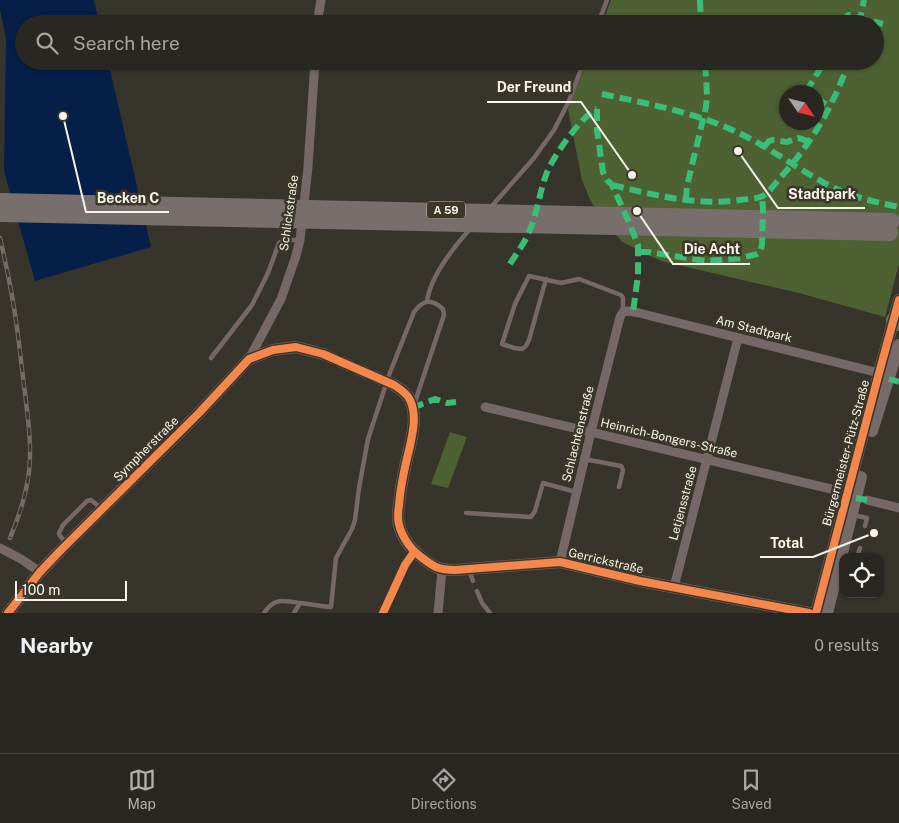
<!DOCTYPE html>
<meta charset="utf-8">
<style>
:root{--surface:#292721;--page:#312f2a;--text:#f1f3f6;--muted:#a5a5a5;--line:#45443f;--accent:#b4b1a8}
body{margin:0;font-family:"Public Sans",sans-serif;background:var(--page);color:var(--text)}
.controls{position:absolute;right:15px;bottom:15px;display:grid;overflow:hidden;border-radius:10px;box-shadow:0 1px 4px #0004}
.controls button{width:45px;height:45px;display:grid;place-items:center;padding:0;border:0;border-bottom:1px solid var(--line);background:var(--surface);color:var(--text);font:25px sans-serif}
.compass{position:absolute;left:779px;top:85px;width:45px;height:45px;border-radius:50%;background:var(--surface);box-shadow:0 1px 4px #0004;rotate:125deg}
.scale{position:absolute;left:15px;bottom:12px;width:112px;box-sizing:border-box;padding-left:5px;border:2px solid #f7f4eb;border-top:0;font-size:14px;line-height:18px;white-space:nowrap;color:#f7f4eb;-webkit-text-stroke:4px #3b3628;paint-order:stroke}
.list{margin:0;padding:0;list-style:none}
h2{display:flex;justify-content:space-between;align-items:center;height:65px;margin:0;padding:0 20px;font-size:21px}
h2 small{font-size:16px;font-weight:400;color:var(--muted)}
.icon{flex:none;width:28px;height:28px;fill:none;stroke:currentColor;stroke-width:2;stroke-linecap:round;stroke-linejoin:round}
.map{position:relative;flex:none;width:899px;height:613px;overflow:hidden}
.search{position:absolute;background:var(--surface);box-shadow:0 1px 4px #0004;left:15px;right:15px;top:15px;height:55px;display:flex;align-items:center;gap:12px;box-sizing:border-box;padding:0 18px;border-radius:28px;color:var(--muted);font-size:19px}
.sheet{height:140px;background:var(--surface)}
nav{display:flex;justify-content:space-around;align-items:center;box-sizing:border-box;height:70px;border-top:1px solid var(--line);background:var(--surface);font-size:14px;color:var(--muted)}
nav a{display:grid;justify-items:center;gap:2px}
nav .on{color:var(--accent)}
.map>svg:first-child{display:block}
.green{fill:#4d6133;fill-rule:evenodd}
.water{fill:#061f49}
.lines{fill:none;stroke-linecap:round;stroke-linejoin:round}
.secondary-tunnel{stroke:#545149;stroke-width:12;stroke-dasharray:12 6;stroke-linecap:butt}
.lane{stroke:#766867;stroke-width:4.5}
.street{stroke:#766867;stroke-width:9}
.secondary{stroke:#786a68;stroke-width:12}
.highway{stroke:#786e6b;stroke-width:16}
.rail-casing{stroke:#736b68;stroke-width:4.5}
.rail{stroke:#3b3628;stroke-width:2.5;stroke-dasharray:8;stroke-linecap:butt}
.highway-bridge{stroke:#786e6b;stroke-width:16}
.quiet{stroke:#3abd76;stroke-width:6;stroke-dasharray:12 6;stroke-linecap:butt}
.cycleway-casing{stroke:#3b3628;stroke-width:11}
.cycleway{stroke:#f5874c;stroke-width:8}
.labels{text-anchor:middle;stroke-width:5;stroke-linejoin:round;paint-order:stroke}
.shield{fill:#3b3628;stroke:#bfbbb0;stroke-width:1}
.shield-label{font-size:11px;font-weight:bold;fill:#f7f4eb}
.street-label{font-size:12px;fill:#f7f4eb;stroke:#3b3628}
.leader{fill:none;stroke:#f7f4eb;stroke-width:2}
.callout-dot{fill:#f7f4eb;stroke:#3b3628;stroke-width:2}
.callout-label{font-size:14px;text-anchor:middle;font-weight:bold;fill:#f7f4eb;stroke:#3b3628;stroke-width:5;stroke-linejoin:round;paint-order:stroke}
</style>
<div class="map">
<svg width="899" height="613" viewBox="0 0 899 613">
<rect width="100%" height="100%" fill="#37342c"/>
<path class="green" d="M611 0H899V264L885 317 799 293 661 261 622 242 591 202 582 180 568 109 587 61H875V24H602ZM786 92H816V122H786Z
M450 432 467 437 448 488 431 484Z"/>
<path class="water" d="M0 0H94L99 24H24V61H108L151 247 35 281 4 171 6 38 0 10Z"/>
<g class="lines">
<path class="secondary-tunnel" d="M323 354 394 385"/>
<path class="lane" d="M598 24 607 0
M491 207 534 158 554 130 569 101 584 61
M546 279 529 340 526 346 522 349 514 348 502 344 515 304 529 276 561 283 579 279 621 295 623 298V312
M427 302C430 276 453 248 470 229
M211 358 252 305 268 273 279 243 283 240H300
M584 459 621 466 623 470 619 487
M466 513 531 517 535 511 543 483 576 492
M853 515 867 518 865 526
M66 543 60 536 59 533 63 525 87 501 91 500 101 508
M843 554 854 557
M857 557 860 548
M469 570 473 581
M477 591 482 603 490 613
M854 594H856
M264 613C274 598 283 600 299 603 310 604 321 606 331 607L336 558 352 529 355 520 359 488 368 439 389 375 414 312C423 300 431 298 443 309L444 315 415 402
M294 613 300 603"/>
<path class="street" d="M317 24 321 0
M249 359 281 299 295 259 300 240 308 167 315 61
M485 407 848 493
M867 500 899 508
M0 548 21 559 40 572
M560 562 591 432 620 317 623 312 628 311 639 313 879 373
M674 587 738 338
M438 613 442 570"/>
<path class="secondary" d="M394 385C400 389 407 393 410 400 417 415 413 431 410 446 405 466 400 486 399 506 398 510 398 514 398 518 399 533 409 548 421 557 434 567 438 570 455 570L560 562 640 581 809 613
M872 431 899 345
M8 613 40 572 59 552 199 413 249 359 273 350 296 347 323 354
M816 613 879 373 899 300
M827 613 861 477"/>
<path class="highway" d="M894 320 899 323"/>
<g class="rail-casing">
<path id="rail" d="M0 238C7 268 13 298 17 328 20 350 22 371 25 393 28 419 32 446 29 472 26 496 19 517 10 538"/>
</g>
<use href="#rail" class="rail"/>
<path class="highway-bridge" d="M0 201 892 221
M0 214 890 233"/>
<path class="quiet" d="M700 0 701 24
M844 24 847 16 849 15 883 24
M859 24 864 0
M809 92 808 90 809 87 825 61
M602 94C649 104 698 113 741 134 772 149 799 170 830 186 852 197 875 202 899 207
M816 98 829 106
M597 109V130L603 172 607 180 612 185 628 220 638 245V275L633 312
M765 146 769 141 772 140 787 142 798 138 802 139 809 142
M612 185C654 195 696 206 740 200 747 199 756 199 763 196 769 192 774 185 779 179 810 146 834 105 849 61
M686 200 687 186 706 107 707 95 705 61
M639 252H648L706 261 742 258 757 254 760 252 762 245 763 209 762 196
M510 264C516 254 524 244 528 234 537 215 539 194 546 175 551 159 582 115 597 109
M889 379 899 382
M412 408 435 399 447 403 456 402
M856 498 867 500"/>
<g class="cycleway-casing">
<path id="cycleway" d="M8 613 40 572 59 552 199 413 249 359 273 350 296 347 323 354 394 385C400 389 407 393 410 400 417 415 413 431 410 446 405 466 400 486 399 506 398 510 398 514 398 518 399 533 409 548 421 557 434 567 438 570 455 570L560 562 640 581 809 613
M383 613 405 565 414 552
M816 613 879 373 899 300"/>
</g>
<use href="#cycleway" class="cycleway"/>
</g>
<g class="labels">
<rect class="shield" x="427" y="201.5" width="38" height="17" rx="4"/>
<g class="shield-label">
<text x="446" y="214">A 59</text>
</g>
<g class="street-label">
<text transform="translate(289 213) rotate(-82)" y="4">Schlickstraße</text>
<text transform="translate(754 329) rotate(14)" y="4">Am Stadtpark</text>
<text transform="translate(578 434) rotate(-76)" y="4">Schlachtenstraße</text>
<text transform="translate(669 438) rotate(13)" y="4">Heinrich-Bongers-Straße</text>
<text transform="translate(146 449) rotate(-45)" y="4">Sympherstraße</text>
<text transform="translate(846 453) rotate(-75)" y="4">Bürgermeister-Pütz-Straße</text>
<text transform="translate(683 503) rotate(-75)" y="4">Letjensstraße</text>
<text transform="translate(606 561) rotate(13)" y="4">Gerrickstraße</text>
</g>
</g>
<path class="leader" d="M632 175L581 102H487M738 151L778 208H865M63 116L86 212H169M637 211L673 264H750M874 533L813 557H760"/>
<g class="callout-dot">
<circle cx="632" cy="175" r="5"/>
<circle cx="738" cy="151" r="5"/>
<circle cx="63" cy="116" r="5"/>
<circle cx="637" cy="211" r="5"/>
<circle cx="874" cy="533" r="5"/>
</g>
<g class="callout-label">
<text x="534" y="92">Der Freund</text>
<text x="822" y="199">Stadtpark</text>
<text x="128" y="203">Becken C</text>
<text x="712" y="254">Die Acht</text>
<text x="787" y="548">Total</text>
</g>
</svg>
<div class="controls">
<button><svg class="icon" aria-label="locate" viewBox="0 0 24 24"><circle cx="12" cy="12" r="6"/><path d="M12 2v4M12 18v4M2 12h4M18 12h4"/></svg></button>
</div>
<svg class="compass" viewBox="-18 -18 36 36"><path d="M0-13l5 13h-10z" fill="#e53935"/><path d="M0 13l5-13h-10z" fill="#a5a5a5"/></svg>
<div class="scale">100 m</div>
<div class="search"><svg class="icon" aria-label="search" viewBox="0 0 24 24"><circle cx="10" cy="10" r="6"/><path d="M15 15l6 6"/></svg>Search here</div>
</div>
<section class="sheet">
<h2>Nearby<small>0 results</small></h2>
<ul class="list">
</ul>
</section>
<nav>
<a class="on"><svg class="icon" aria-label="map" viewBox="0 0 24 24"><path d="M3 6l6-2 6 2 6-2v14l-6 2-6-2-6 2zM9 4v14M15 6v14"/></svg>Map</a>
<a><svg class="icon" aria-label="directions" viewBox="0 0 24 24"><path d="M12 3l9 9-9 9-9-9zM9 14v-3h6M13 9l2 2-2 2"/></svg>Directions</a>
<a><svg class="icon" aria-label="saved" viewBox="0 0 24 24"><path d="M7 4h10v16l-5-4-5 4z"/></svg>Saved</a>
</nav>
